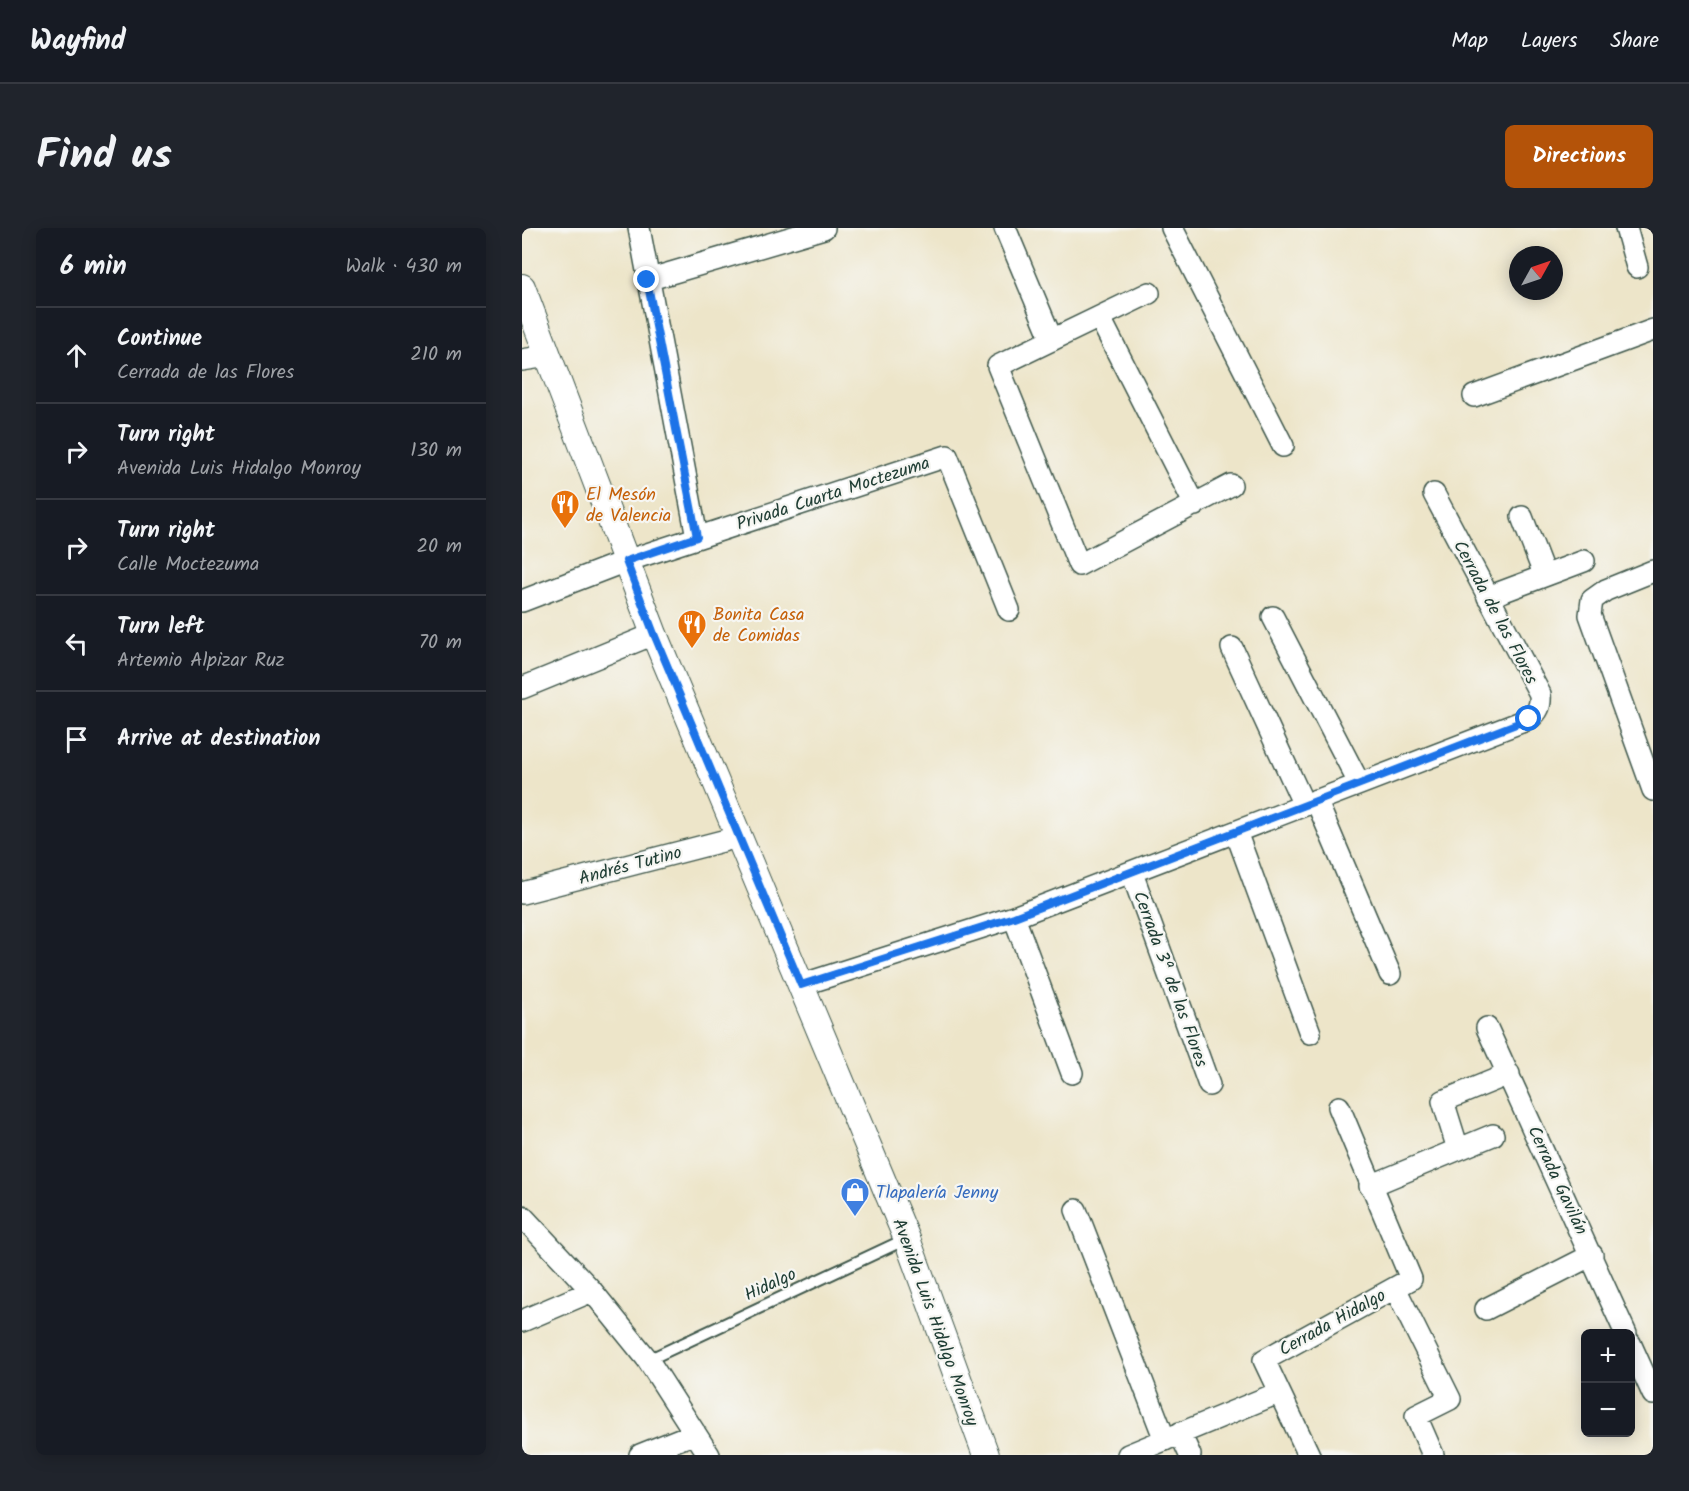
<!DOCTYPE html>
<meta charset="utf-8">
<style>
:root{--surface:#171b24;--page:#20242c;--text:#f1f3f6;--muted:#9ea1a6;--line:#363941;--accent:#b45309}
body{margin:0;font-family:Kalam,sans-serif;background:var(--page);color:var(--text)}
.controls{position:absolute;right:18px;bottom:18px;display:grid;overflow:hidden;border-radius:9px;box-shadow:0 3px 15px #0003}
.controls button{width:54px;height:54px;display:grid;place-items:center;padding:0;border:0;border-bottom:2px solid var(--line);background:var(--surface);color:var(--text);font:30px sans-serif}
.compass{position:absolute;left:987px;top:18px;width:54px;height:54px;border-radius:50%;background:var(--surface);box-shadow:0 3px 15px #0003;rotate:50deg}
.stop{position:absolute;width:18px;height:18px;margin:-14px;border:4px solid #1a73e8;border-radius:50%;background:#fff}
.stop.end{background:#1a73e8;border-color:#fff;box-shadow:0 2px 6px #0008}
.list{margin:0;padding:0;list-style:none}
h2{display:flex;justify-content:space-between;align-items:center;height:78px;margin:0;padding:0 24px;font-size:26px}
h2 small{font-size:20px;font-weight:400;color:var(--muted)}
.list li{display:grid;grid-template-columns:39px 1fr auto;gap:18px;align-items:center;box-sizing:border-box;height:96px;padding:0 24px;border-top:2px solid var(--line)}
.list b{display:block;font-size:22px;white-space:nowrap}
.list p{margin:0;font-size:20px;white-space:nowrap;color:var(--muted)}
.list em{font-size:20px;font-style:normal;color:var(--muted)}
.icon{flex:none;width:33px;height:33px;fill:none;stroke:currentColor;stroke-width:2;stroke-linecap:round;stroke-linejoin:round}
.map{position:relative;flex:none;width:1131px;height:1227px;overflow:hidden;border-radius:9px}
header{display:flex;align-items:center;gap:36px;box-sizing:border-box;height:84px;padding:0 30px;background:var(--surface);border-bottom:2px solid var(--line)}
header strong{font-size:28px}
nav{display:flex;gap:33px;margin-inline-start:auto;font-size:21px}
.intro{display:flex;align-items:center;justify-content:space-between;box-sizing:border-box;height:144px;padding:0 36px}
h1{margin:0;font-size:42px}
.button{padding:15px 27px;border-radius:9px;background:var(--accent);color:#fff;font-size:21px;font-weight:700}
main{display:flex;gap:36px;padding:0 36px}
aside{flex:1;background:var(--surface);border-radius:9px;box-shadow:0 3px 15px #0003}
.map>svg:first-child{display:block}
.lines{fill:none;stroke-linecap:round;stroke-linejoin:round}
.service-casing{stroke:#3e564a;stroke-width:14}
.minor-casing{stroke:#3e564a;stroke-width:24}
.tertiary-casing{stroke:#3e564a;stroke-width:28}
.service{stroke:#fff;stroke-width:10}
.minor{stroke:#fff;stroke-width:21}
.tertiary{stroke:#fff;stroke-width:26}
.route{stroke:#1a73e8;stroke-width:8}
.labels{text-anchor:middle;stroke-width:4.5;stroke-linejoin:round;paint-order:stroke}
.street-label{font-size:18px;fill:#1f3d34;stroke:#f6f6f2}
.food-label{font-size:18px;fill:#c56008;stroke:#f6f6f2;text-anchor:start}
.shop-label{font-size:18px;fill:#366cbe;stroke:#f6f6f2;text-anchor:start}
</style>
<header>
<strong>Wayfind</strong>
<nav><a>Map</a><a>Layers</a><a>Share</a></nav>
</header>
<div class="intro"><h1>Find us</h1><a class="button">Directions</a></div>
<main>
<aside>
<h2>6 min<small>Walk · 430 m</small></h2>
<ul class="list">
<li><svg class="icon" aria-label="ahead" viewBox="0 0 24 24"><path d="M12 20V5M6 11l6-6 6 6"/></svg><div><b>Continue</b><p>Cerrada de las Flores</p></div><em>210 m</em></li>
<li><svg class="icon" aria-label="right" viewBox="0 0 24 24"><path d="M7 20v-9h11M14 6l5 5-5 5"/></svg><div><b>Turn right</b><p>Avenida Luis Hidalgo Monroy</p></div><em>130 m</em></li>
<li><svg class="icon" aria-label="right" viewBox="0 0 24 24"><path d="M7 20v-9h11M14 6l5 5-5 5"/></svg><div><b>Turn right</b><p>Calle Moctezuma</p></div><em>20 m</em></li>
<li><svg class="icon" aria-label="left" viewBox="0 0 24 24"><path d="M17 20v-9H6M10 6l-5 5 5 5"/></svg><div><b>Turn left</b><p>Artemio Alpizar Ruz</p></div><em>70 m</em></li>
<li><svg class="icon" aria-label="arrive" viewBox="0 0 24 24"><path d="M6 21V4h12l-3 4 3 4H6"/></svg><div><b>Arrive at destination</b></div></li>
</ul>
</aside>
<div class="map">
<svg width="1131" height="1227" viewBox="0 0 1131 1227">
<rect width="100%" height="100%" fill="#f6f6f2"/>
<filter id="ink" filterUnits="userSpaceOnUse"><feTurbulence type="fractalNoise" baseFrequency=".0167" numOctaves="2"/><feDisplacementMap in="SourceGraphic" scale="12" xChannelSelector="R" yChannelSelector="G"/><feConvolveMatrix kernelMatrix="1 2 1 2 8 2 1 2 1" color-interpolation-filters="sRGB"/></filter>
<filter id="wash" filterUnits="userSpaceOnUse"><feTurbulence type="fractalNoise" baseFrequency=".008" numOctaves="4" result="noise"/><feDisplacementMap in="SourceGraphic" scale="24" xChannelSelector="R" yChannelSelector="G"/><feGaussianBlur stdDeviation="1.35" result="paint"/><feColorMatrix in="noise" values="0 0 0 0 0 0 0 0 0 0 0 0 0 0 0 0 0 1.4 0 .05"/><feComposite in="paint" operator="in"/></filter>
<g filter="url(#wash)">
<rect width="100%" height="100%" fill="#ede5c9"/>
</g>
<g filter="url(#ink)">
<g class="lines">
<g class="service-casing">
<path id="service" d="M126 1132 384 1011"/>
</g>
<g class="minor-casing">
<path id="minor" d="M117 0 175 309
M483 0 530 112
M650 0 761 218
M1104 0 1115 39
M125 52 302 0
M627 65 476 138 557 337 709 257
M578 90 673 277
M0 132 26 128
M952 168 1131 102
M1000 289 1022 346
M1131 343 1084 362 1070 372 1068 387 1131 562
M966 369 1062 333
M0 373 104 333 425 228 487 382
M751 389 837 555
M710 420 782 577
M0 460 132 406
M794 572 868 746
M714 604 788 805
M610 645 687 857
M0 665 216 609
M492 689 550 845
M279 757 492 689 1007 491C1016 484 1019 478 1018 466L912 266
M965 800 1104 1106
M936 921 921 873 987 846
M848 958 971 907
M554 982 643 1212
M0 988 70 1063 126 1132 187 1227
M873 1060 928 1171 894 1188 911 1227
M964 1081 1070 1027
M0 1093 70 1063
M1108 1115 1131 1166
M658 1205 668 1227
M118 1227 173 1205
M606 1227 756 1165
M787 1227 742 1132 889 1051 817 879"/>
</g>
<g class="tertiary-casing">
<path id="tertiary" d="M0 59 132 406 385 1011 464 1227"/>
</g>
<use href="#service" class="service"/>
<use href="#minor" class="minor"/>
<use href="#tertiary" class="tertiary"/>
</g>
</g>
<g class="lines" filter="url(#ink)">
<path class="route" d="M125 52 175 309 104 333 132 406 279 757 492 689 1007 491"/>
</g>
<defs>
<g id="restaurant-pin" transform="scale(1.5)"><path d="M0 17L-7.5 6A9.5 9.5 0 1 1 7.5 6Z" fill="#e8710a" stroke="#f6f6f2"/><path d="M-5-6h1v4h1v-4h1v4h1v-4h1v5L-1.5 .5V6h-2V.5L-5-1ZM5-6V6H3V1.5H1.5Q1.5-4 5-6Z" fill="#fff"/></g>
<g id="shop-pin" transform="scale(1.5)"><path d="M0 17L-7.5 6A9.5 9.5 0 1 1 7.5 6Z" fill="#3f7fe0" stroke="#f6f6f2"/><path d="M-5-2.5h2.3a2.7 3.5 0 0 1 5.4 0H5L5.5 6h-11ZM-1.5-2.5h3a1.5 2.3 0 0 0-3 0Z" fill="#fff"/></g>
</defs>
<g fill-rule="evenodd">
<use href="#restaurant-pin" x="43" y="276"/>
<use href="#restaurant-pin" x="170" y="396"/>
<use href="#shop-pin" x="333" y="964"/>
</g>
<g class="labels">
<g class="street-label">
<text transform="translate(311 265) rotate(-18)" y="6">Privada Cuarta Moctezuma</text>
<text transform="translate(974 384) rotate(62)" y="6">Cerrada de las Flores</text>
<text transform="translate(108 637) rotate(-15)" y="6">Andrés Tutino</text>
<text transform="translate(649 751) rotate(70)" y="6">Cerrada 3ª de las Flores</text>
<text transform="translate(1036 952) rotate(65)" y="6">Cerrada Gavilán</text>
<text transform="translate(248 1056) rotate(-25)" y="6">Hidalgo</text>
<text transform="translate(414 1094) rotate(70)" y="6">Avenida Luis Hidalgo Monroy</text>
<text transform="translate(810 1094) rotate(-29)" y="6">Cerrada Hidalgo</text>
</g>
<g class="food-label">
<text x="64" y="272">El Mesón<tspan x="64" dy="21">de Valencia</tspan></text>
<text x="191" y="392">Bonita Casa<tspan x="191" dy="21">de Comidas</tspan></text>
</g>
<g class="shop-label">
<text x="354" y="970">Tlapalería Jenny</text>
</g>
</g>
</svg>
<div class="controls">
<button>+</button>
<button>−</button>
</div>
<svg class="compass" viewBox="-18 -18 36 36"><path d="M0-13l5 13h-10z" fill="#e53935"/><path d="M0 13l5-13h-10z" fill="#9ea1a6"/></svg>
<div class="stop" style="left:1007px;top:491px"></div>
<div class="stop end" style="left:125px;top:52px"></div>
</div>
</main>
